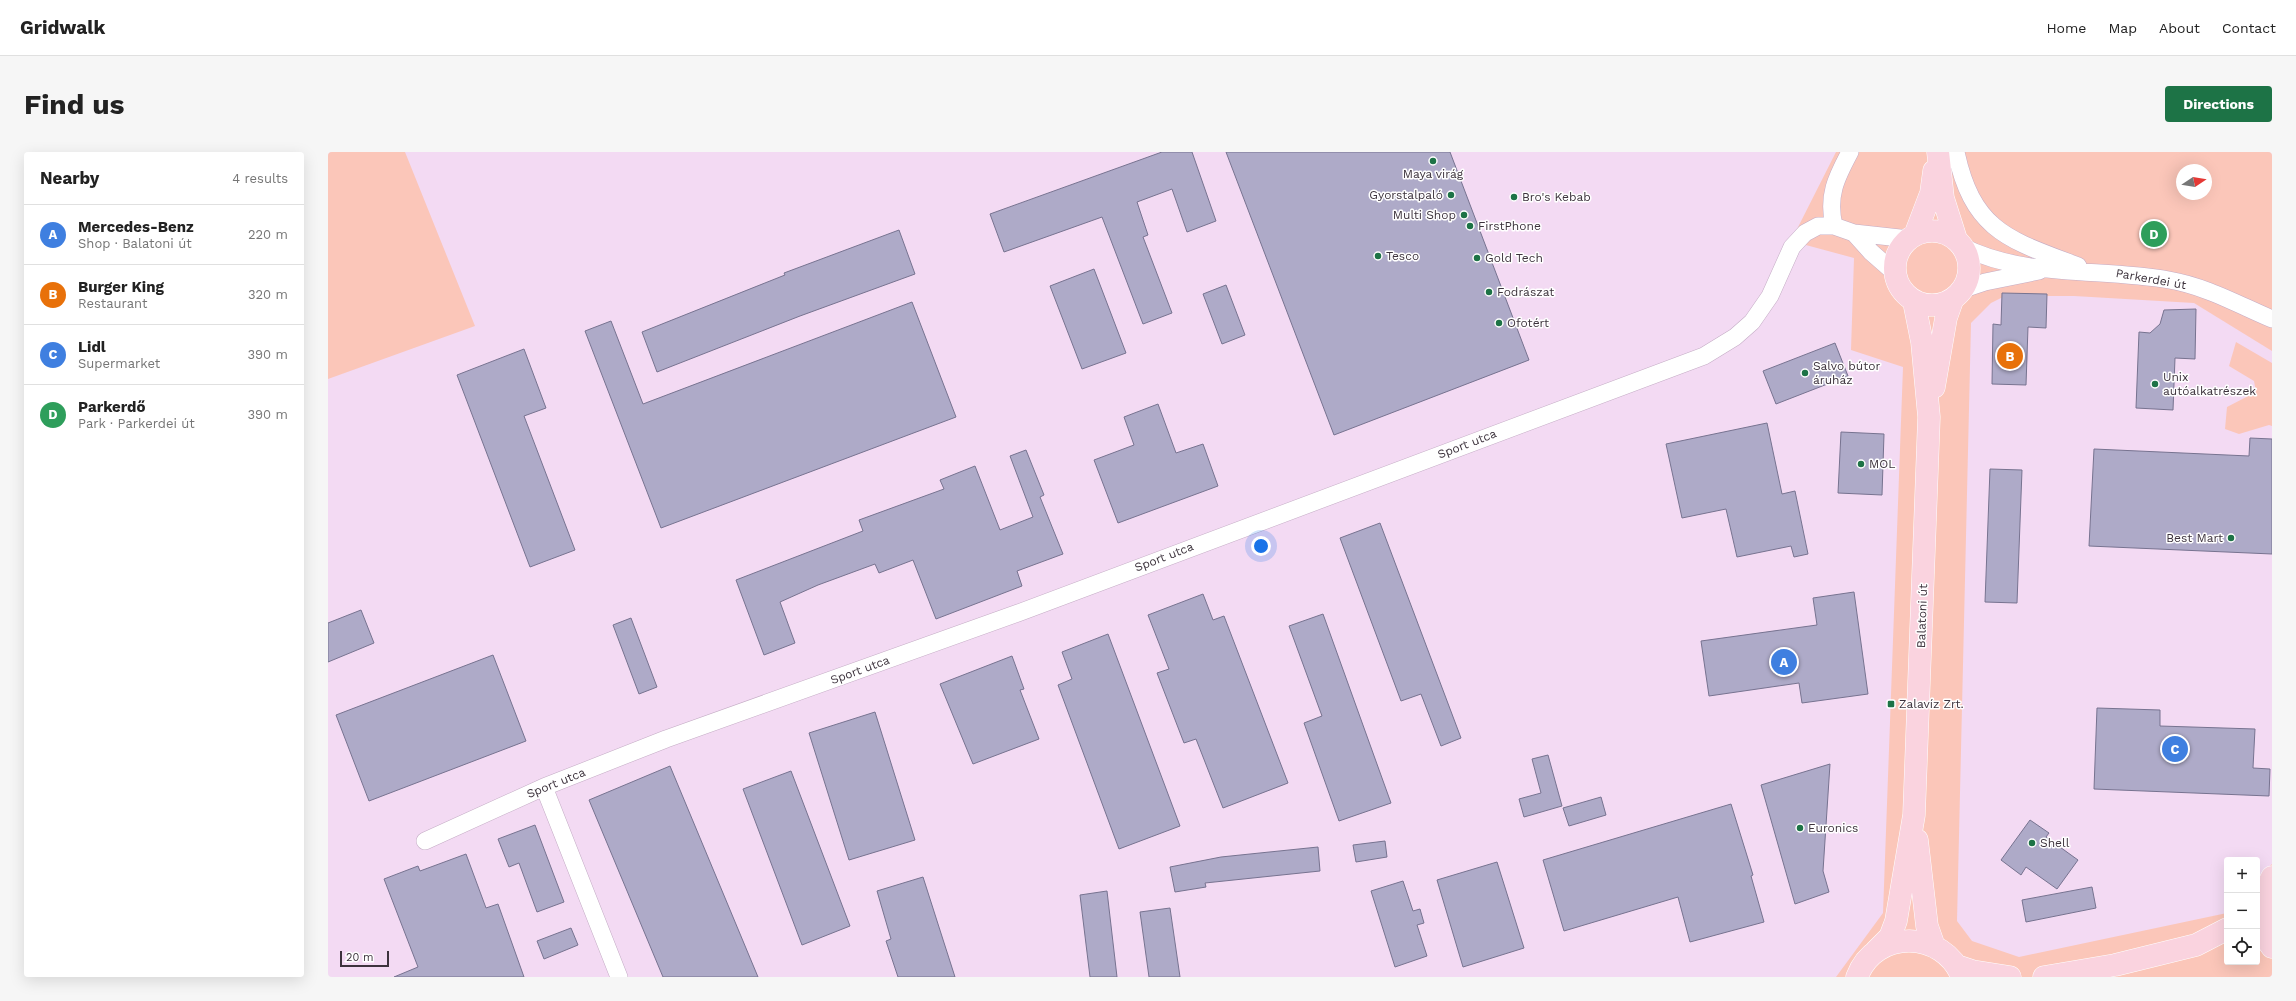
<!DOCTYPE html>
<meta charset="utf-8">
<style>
:root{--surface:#fff;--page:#f6f6f6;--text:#222;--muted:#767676;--line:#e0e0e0;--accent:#1d7346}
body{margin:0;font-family:"Work Sans",sans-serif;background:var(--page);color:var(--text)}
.controls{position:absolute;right:12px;bottom:12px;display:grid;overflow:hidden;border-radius:4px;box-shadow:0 4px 16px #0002}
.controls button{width:36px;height:36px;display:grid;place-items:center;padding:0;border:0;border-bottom:1px solid var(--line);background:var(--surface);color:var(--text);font:20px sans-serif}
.compass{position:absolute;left:1848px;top:12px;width:36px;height:36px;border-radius:50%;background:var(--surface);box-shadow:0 4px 16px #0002;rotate:78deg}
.scale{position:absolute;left:12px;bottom:10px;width:49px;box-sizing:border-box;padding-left:4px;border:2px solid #3d333d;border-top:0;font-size:11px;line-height:14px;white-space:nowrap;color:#3d333d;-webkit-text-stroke:3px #fff;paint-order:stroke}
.you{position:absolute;left:933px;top:394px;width:14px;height:14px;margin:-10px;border:3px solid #fff;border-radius:50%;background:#1a73e8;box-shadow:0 0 0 6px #1a73e833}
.badge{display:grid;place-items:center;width:26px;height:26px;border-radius:50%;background:var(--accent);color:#fff;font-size:13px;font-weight:700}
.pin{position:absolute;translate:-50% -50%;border:2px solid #fff;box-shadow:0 1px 4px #0006}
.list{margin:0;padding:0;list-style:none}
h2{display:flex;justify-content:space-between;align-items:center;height:52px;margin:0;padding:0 16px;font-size:17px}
h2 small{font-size:13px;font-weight:400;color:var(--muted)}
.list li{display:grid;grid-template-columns:26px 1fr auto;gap:12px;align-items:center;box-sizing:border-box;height:60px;padding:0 16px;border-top:1px solid var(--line)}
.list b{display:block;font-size:15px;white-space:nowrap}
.list p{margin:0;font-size:13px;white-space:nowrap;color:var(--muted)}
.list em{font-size:13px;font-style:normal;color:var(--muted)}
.icon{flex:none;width:22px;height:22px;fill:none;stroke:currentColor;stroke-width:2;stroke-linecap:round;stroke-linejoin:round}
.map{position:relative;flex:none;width:1944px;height:825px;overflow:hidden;border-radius:4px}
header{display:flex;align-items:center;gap:24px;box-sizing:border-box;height:56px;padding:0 20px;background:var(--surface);border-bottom:1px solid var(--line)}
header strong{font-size:19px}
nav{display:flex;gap:22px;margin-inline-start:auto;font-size:14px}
.intro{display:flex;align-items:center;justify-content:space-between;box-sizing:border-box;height:96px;padding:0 24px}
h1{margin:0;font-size:28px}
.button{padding:10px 18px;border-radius:4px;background:var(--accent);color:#fff;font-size:14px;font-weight:700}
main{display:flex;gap:24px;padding:0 24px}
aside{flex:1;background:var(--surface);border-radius:4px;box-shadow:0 4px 16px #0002}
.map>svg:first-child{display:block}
.green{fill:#fbc6b9;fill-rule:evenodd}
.building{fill:#aeaac8;stroke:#777390}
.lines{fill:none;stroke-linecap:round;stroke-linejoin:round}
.street-casing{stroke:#c4acc5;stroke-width:18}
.primary-casing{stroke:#fff;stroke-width:23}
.street{stroke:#fff;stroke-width:17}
.primary{stroke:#fad3df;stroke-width:22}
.poi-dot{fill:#1d7346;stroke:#fff;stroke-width:1.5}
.labels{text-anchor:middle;stroke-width:3;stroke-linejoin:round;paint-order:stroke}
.poi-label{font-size:12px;fill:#3d333d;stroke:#fff;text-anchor:start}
.street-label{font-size:12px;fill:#3d333d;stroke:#fff}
</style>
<header>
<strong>Gridwalk</strong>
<nav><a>Home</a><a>Map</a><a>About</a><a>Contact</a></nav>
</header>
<div class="intro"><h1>Find us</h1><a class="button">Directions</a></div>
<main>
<aside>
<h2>Nearby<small>4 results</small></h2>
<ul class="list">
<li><span class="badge" style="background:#3f7fe0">A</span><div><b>Mercedes-Benz</b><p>Shop · Balatoni út</p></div><em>220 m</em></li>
<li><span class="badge" style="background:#e8710a">B</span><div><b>Burger King</b><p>Restaurant</p></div><em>320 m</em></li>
<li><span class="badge" style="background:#3f7fe0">C</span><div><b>Lidl</b><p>Supermarket</p></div><em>390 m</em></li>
<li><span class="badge" style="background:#2e9e5b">D</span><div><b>Parkerdő</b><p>Park · Parkerdei út</p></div><em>390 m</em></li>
</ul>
</aside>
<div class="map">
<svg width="1944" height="825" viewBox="0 0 1944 825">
<rect width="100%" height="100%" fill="#f3daf3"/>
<path class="green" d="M0 0H77L147 174 0 227Z
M1508 0H1944V199L1866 151 1746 144H1677L1663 151 1643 171 1629 769 1644 789 1691 805 1899 761V810H1929V726L1944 712V825H1508L1555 761 1575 215 1523 198 1526 106 1463 89ZM1854 18H1878V42H1854Z
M1908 190 1944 211V274L1941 273 1911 282 1897 277 1899 255 1928 240 1926 229 1901 214Z"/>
<path class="building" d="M834 0H864L888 69 859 80 844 37 809 50 820 83 815 85 844 161 815 172 774 65 676 100 662 62Z
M898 0H1122L1201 208 1006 283Z
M571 78 587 122 472 164 329 220 314 180 457 123 456 121Z
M766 117 798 201 754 217 722 134Z
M898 133 917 183 894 192 875 142Z
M1674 141 1719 142 1718 176 1700 175 1698 233 1664 232 1665 172 1673 173Z
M584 150 628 265 333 376 257 179 283 169 315 252Z
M1868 157 1867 207 1847 206 1845 258 1808 256 1811 180 1822 181 1832 172 1836 158Z
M1507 191 1520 224 1448 252 1435 219Z
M196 197 218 256 196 264 247 398 202 415 129 223Z
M830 252 848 301 875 292 890 334 790 371 766 308 806 293 796 265Z
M1439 271 1454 342 1467 339 1480 402 1466 405 1463 394 1409 405 1398 357 1354 366 1338 292Z
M1513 280 1556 282 1554 343 1510 341Z
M1922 286 1944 287V402L1761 394 1766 297 1921 304Z
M698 298 716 343 712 345 735 402 689 419 694 434 608 467 585 408 551 421 547 412 490 433 452 450 467 491 436 503 408 428 535 379 531 368 616 337 612 328 647 314 672 378 705 365 682 304Z
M1662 317 1694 318 1689 451 1657 450Z
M1052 371 1133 586 1113 594 1093 542 1073 549 1012 386Z
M1526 440 1540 542 1474 551 1471 531 1381 544 1373 489 1489 473 1485 446Z
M875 442 885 468 896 464 960 631 895 656 868 587 856 591 829 521 841 517 820 463Z
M33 458 46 491 0 510V471Z
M995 462 1063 651 1011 669 976 571 994 564 961 474Z
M303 466 329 535 311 542 285 473Z
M780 482 852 674 791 697 730 533 744 527 734 500Z
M165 503 198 589 41 649 8 563Z
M684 504 696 537 692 538 711 587 645 612 612 532Z
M1769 556 1832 558V574L1927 577 1925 616 1942 617 1941 644 1766 637Z
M547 560 587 688 521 708 481 581Z
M1220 603 1234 654 1196 665 1191 647 1213 641 1204 607Z
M1502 612 1495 719 1501 740 1467 752 1433 633Z
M342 614 430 825H335L261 648Z
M463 619 522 774 474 793 415 637Z
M1273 645 1278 663 1241 674 1235 656Z
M1403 652 1425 723 1423 724 1436 770 1362 790 1350 745 1236 779 1215 708Z
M1702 668 1721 681 1718 685 1750 708 1729 737 1698 715 1693 723 1673 708Z
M207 673 236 750 209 760 191 711 181 715 170 687Z
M1057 689 1059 705 1028 710 1025 693Z
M990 695 992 719 877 731 878 735 847 740 842 715 893 705Z
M138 702 158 756 170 752 196 825H66L90 815 56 727 90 714 92 719Z
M1169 710 1196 796 1135 815 1109 728Z
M595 725 610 772 627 825H570L558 789 563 787 549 739Z
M1075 729 1085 759 1092 757 1096 771 1089 773 1099 804 1067 815 1043 739Z
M1764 735 1768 756 1698 770 1694 748Z
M779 739 789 825H762L752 743Z
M842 756 852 825H821L812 760Z
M243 776 250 793 216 807 209 789Z"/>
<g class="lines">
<g class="street-casing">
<path id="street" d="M1628 0C1645 80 1682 88 1750 114
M1506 74C1499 44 1508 26 1522 0
M1526 81 1543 100 1567 121
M1635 95C1698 126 1773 116 1841 128 1877 134 1911 153 1944 167
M1636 137 1657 130 1711 119
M216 635 291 825
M97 689 216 635 338 587 690 461 1376 204 1407 185 1424 170 1442 144 1464 95 1477 81 1490 74H1506L1526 81 1581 87"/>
</g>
<g class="primary-casing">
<path id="primary" d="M1610 0 1615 46 1628 87
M1567 116a37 37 0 1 1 74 0a37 37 0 1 1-74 0Z
M1587 83 1603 41 1606 19
M1606 235 1618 166 1624 149
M1589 688 1599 774 1606 794
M1944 725C1932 746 1927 774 1944 795
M1548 799 1562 785 1568 769 1586 663 1601 265 1594 190 1586 150
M1629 814 1644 819 1682 825
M1529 825C1547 776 1616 778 1634 825
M1716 825 1787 813 1868 793 1899 777"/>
</g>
<use href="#street" class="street"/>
<use href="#primary" class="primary"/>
</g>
<g class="poi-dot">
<circle cx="1105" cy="9" r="4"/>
<circle cx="1123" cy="43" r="4"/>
<circle cx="1186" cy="45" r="4"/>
<circle cx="1136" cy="63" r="4"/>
<circle cx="1142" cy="74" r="4"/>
<circle cx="1050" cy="104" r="4"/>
<circle cx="1149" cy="106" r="4"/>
<circle cx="1161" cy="140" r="4"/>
<circle cx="1171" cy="171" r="4"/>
<circle cx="1477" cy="221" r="4"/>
<circle cx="1827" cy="232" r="4"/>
<circle cx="1533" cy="312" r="4"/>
<circle cx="1903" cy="386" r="4"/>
<rect x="1559" y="548" width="8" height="8" rx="2"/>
<circle cx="1472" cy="676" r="4"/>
<circle cx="1704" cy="691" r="4"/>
</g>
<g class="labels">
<g class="poi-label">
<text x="1105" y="26" text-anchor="middle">Maya virág</text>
<text x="1115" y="47" text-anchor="end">Gyorstalpaló</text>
<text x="1194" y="49">Bro's Kebab</text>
<text x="1128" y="67" text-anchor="end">Multi Shop</text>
<text x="1150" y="78">FirstPhone</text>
<text x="1058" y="108">Tesco</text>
<text x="1157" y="110">Gold Tech</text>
<text x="1169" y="144">Fodrászat</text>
<text x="1179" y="175">Ofotért</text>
<text x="1485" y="218">Salvo bútor<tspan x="1485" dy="14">áruház</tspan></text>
<text x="1835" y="229">Unix<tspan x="1835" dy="14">autóalkatrészek</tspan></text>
<text x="1541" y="316">MOL</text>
<text x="1895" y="390" text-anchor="end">Best Mart</text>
<text x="1571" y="556">Zalavíz Zrt.</text>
<text x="1480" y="680">Euronics</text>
<text x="1712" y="695">Shell</text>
</g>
<g class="street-label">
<text transform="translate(1823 127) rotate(10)" y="4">Parkerdei út</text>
<text transform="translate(1139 292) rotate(-21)" y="4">Sport utca</text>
<text transform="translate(836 405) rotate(-21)" y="4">Sport utca</text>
<text transform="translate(1594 464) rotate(-88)" y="4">Balatoni út</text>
<text transform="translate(532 518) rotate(-20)" y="4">Sport utca</text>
<text transform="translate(228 631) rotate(-22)" y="4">Sport utca</text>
</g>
</g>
</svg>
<div class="controls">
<button>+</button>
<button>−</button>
<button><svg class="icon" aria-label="locate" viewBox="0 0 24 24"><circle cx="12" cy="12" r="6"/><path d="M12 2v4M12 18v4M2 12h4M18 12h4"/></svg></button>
</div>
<svg class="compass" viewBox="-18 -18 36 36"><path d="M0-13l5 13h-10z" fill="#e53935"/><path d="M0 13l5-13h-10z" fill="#767676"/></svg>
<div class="scale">20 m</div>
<div class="you"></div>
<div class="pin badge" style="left:1456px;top:510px;background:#3f7fe0">A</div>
<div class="pin badge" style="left:1682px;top:204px;background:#e8710a">B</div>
<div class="pin badge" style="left:1847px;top:597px;background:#3f7fe0">C</div>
<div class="pin badge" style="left:1826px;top:82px;background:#2e9e5b">D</div>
</div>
</main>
